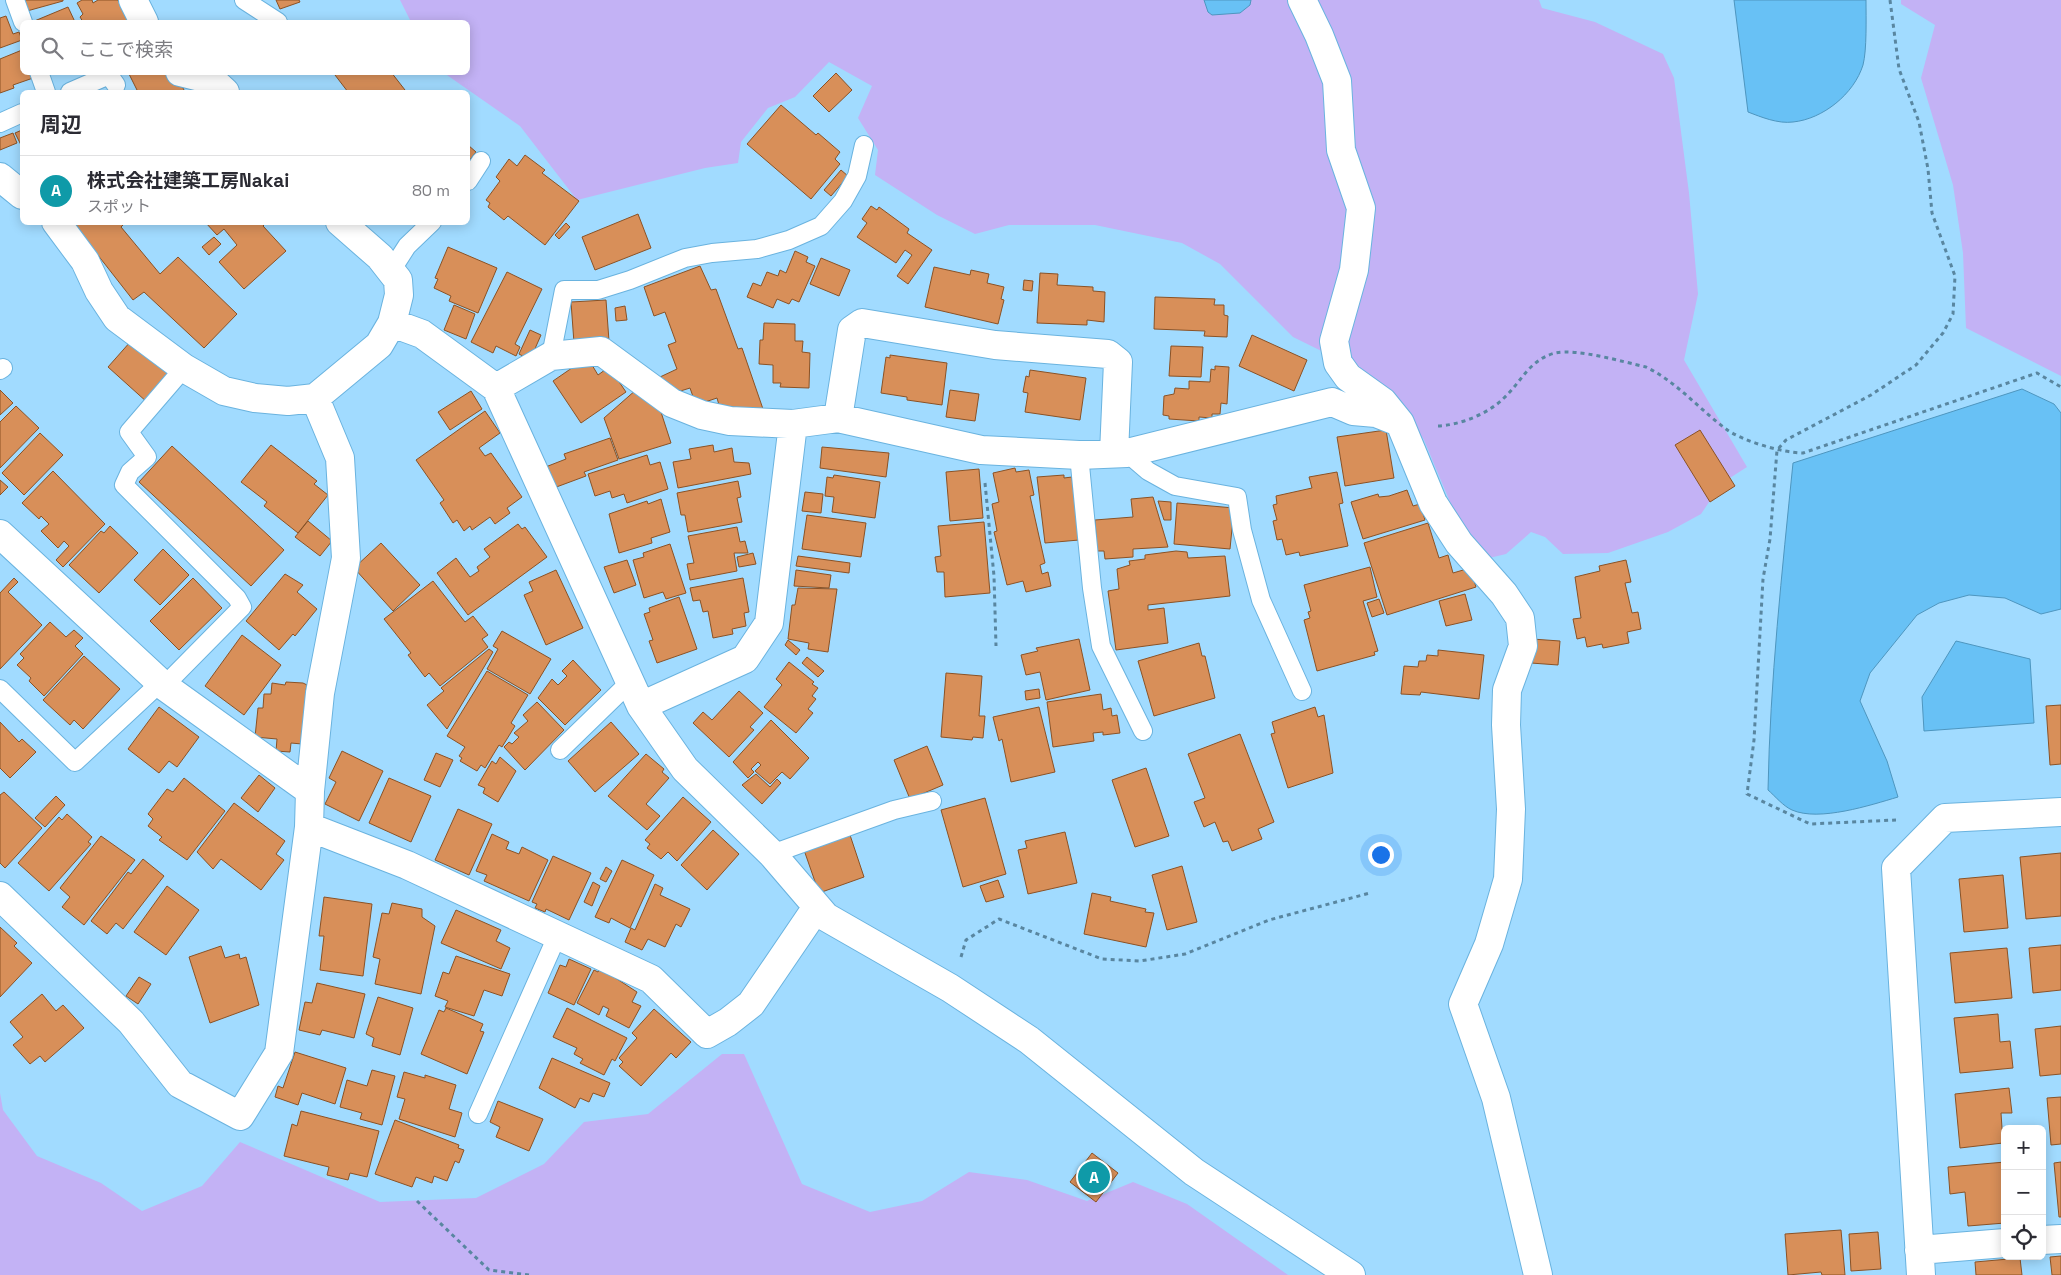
<!DOCTYPE html>
<html lang="ja">
<meta charset="utf-8">
<style>
:root{--surface:#fff;--page:#f2f2f3;--text:#2b2b33;--muted:#7c7c81;--line:#e1e1e2;--accent:#b45309}
body{margin:0;font-family:"Space Grotesk","Noto Sans JP",sans-serif;background:var(--page);color:var(--text)}
.controls{position:absolute;right:15px;bottom:15px;display:grid;overflow:hidden;border-radius:8px;box-shadow:0 2px 12px #0003}
.controls button{width:45px;height:45px;display:grid;place-items:center;padding:0;border:0;border-bottom:1px solid var(--line);background:var(--surface);color:var(--text);font:25px sans-serif}
.you{position:absolute;left:1380px;top:854px;width:18px;height:18px;margin:-12px;border:4px solid #fff;border-radius:50%;background:#1a73e8;box-shadow:0 0 0 8px #1a73e833}
.badge{display:grid;place-items:center;width:32px;height:32px;border-radius:50%;background:var(--accent);color:#fff;font-size:16px;font-weight:700}
.pin{position:absolute;translate:-50% -50%;border:2px solid #fff;box-shadow:0 1px 5px #0006}
.list{margin:0;padding:0;list-style:none}
h2{display:flex;justify-content:space-between;align-items:center;height:65px;margin:0;padding:0 20px;font-size:21px}
h2 small{font-size:16px;font-weight:400;color:var(--muted)}
.list li{display:grid;grid-template-columns:32px 1fr auto;gap:15px;align-items:center;box-sizing:border-box;height:70px;padding:0 20px;border-top:1px solid var(--line)}
.list b{display:block;font-size:19px;white-space:nowrap}
.list p{margin:0;font-size:16px;white-space:nowrap;color:var(--muted)}
.list em{font-size:16px;font-style:normal;color:var(--muted)}
.icon{flex:none;width:28px;height:28px;fill:none;stroke:currentColor;stroke-width:2;stroke-linecap:round;stroke-linejoin:round}
.map{position:relative;flex:none;width:2061px;height:1275px;overflow:hidden}
.search{position:absolute;background:var(--surface);box-shadow:0 2px 12px #0003;left:20px;top:20px;width:450px;height:55px;display:flex;align-items:center;gap:12px;box-sizing:border-box;padding:0 18px;border-radius:8px;color:var(--muted);font-size:19px}
.panel{position:absolute;background:var(--surface);box-shadow:0 2px 12px #0003;left:20px;top:90px;width:450px;height:135px;border-radius:8px}
.map>svg:first-child{display:block}
.green{fill:#c3b2f5}
.water{fill:#68c1f5;stroke:#4e96bf}
.building{fill:#d88f59;stroke:#8b5225}
.lines{fill:none;stroke-linecap:round;stroke-linejoin:round}
.lane-casing{stroke:#6ab3df;stroke-width:20}
.street-casing{stroke:#6ab3df;stroke-width:30}
.path{stroke:#5986a0;stroke-width:3;stroke-dasharray:4 4;stroke-linecap:butt}
.lane{stroke:#fff;stroke-width:18}
.street{stroke:#fff;stroke-width:28}
</style>
<div class="map">
<svg width="2061" height="1275" viewBox="0 0 2061 1275">
<rect width="100%" height="100%" fill="#a1dbff"/>
<path class="green" d="M400 0H1539L1542 8 1595 22 1663 54 1674 78 1689 193 1698 294 1684 360 1747 467 1722 483 1701 514 1668 532 1608 553 1563 554 1545 537 1531 532 1506 554 1485 559 1458 521 1424 440 1408 414 1352 366 1293 337 1220 264 1182 243 1095 225H1009L975 234 937 215 875 175 878 150 858 118 872 86 829 62 795 97 768 108 741 142 738 163 705 168 577 200 520 126 444 73 468 72V22H411Z
M1901 0H2061V376L1966 328 1963 253 1953 185 1921 78 1935 25 1901 4Z
M722 1054H744L802 1184 870 1212 922 1201 969 1172 1027 1180 1087 1201 1133 1182 1187 1204 1288 1275H0V1093L3 1110 37 1156 101 1183 142 1211 202 1186 240 1142 380 1202 476 1198 544 1164 584 1122 648 1114Z"/>
<path class="water" d="M1204 0H1251L1250 5 1240 13 1212 15 1208 12Z
M1734 0H1866C1866 17 1867 50 1863 65 1854 94 1823 119 1793 122 1778 124 1761 117 1748 112Z
M2022 389 2054 404 2061 413V609L2041 614 2005 598 1969 595 1939 603 1917 615 1870 673 1860 701 1887 761 1898 797C1871 805 1819 822 1792 810 1783 806 1775 796 1768 790 1770 681 1782 572 1793 463Z
M1956 641 2030 659 2034 723 1924 731 1922 697Z"/>
<path class="building" d="M24 0H63V1L27 11Z
M82 0H92L93 3 98 0H118L131 22H83L80 17 83 14 77 3Z
M276 0H299L300 2 280 9Z
M68 7 75 22H32Z
M6 16 13 34 19 32 22 40 0 48V18Z
M22 50V72H34L36 77 13 85 14 88 0 93V59Z
M128 72H168L179 80 185 92H138Z
M338 72H391L405 90 402 92H348L335 75Z
M836 73 852 90 829 112 813 96Z
M781 105 816 135 818 133 840 152 835 159 840 164 811 199 747 144Z
M22 130V147L15 133Z
M13 133 17 143 0 150V138Z
M468 145 476 152 468 162Z
M525 155 545 170 542 173 579 201 545 245 508 216 504 220 488 207 490 203 486 200 500 181 496 177 509 159 517 166Z
M841 170 848 176 831 196 824 190Z
M871 206 877 210 879 207 909 229 907 233 932 250 908 284 897 276 912 255 905 250 896 263 857 237 867 223 862 219Z
M638 214 651 248 595 270 582 237Z
M72 222H126L121 227 160 274 178 257 237 314 204 348 144 292 133 300Z
M205 222H267L263 226 286 251 244 289 219 262 237 245 224 229 217 235Z
M566 223 570 227 559 239 555 235Z
M214 237 221 244 209 255 202 247Z
M448 247 497 268 478 313 449 301 451 296 434 288 438 279 435 278Z
M795 251 808 257 806 262 815 266 799 302 792 299 789 304 777 299 773 308 747 297 753 283 761 286 767 272 778 276 780 270 786 273Z
M821 258 850 270 839 296 810 284Z
M700 266 711 290 716 289 738 349 742 348 763 409 734 413 721 412 717 398 696 405 690 388 674 393 664 388 660 377 677 369 668 345 676 342 665 312 654 316 644 287Z
M934 267 970 275 971 270 989 274 987 283 1004 287 1001 299 1004 300 998 324 925 307Z
M507 272 542 289 515 344 520 347 516 356 496 346 493 353 471 342Z
M1040 273 1058 274 1057 285 1093 287V291L1105 292 1104 322 1087 320V325L1037 323Z
M1024 280 1033 281 1032 291 1023 290Z
M1155 297 1215 299 1214 305H1224V315L1228 316 1227 337 1204 336 1205 331 1154 329Z
M606 300 609 341 574 343 571 302Z
M454 305 475 314 466 339 444 330Z
M625 306 627 320 616 321 615 308Z
M764 323 795 324V341H803L802 352 810 353 809 388 780 387 781 383H773V365L759 364 760 340H763Z
M530 330 541 335 530 360 519 354Z
M1252 335 1307 360 1294 391 1239 366Z
M131 341 172 372 148 403 108 367Z
M1171 346 1203 347 1201 377 1169 376Z
M890 355 947 363 942 405 907 400V397L881 393 886 357 890 358Z
M589 360 598 375 609 367 626 392 581 423 553 381 582 361Z
M1215 366 1229 367 1227 404 1221 403 1220 414H1212V418L1199 417V421L1169 419V416L1163 415 1164 396 1174 394 1175 388 1189 389V381L1210 382 1211 369 1215 370Z
M1030 370 1086 378 1080 420 1025 412 1028 393 1023 392 1026 376 1029 377Z
M637 389 660 409 671 443 619 459 604 418Z
M0 390 13 403 0 415Z
M950 390 979 394 975 421 946 417Z
M471 391 482 409 450 430 438 412Z
M16 406 39 428 0 468V422Z
M485 411 500 433 479 448 485 456 491 453 522 497 507 508 510 513 495 524 490 517 472 530 470 526 464 531 457 520 453 523 440 503 444 500 416 460Z
M1386 430 1394 478 1345 486 1337 437Z
M1700 430 1735 486 1710 502 1675 445Z
M40 433 63 455 24 495 2 473Z
M610 438 618 460 584 472 586 476 551 489 543 468 566 459 564 454Z
M271 445 317 481 314 484 328 495 298 533 264 506 267 502 241 482Z
M713 445 714 452 732 448 734 462 749 463 751 474 678 488 673 462 691 459 689 449Z
M172 446 284 550 251 586 139 482Z
M822 447 889 453 886 477 820 468Z
M647 455 650 465 660 462 668 489 627 503 624 494 612 498 610 491 595 496 588 474Z
M1015 468 1016 472 1029 470 1034 495 1030 496 1045 563 1040 565 1042 574 1048 572 1051 586 1026 592 1023 581 1007 585 994 532 997 531 992 504 999 502 993 473Z
M979 469 983 518 950 521 946 472Z
M53 471 105 524 63 567 56 560 69 546 64 541 58 548 41 531 49 524 41 516 39 519 22 503Z
M1337 472 1343 503 1339 504 1348 546 1300 556 1299 552 1286 555 1282 539 1277 540 1273 521 1277 520 1273 505 1277 504 1276 496 1312 488 1309 477Z
M834 475 880 482 875 518 832 512 834 497 825 496 827 477 833 478Z
M1064 475V478L1072 477 1079 540 1045 543 1037 477Z
M0 480 8 487 0 495Z
M738 481 741 497 737 498 742 522 688 532 685 515H681L677 493Z
M1407 490 1413 506 1420 504 1425 520 1363 539 1351 502 1378 494 1379 497 1389 496Z
M805 492 823 494 821 513 802 511Z
M1153 497 1168 547 1133 549V557L1105 559 1104 551H1097L1095 520 1133 517 1131 499Z
M661 499 670 532 651 538 652 543 619 553 609 514 647 501 648 504Z
M1158 501 1171 502V520H1164Z
M1177 503 1234 508 1230 549 1174 544Z
M807 515 866 523 861 557 802 549Z
M308 521 332 541 320 556 295 537Z
M984 522 990 593 945 597 944 572H937L935 557 941 556 938 526Z
M1428 523 1439 558 1448 555 1453 573 1470 568 1476 587 1387 615 1364 543Z
M518 524 522 529 525 527 547 557 468 615 437 573 456 558 470 577 479 571 477 567 490 557 484 549Z
M110 526 138 553 99 593 69 565 101 531 104 533Z
M737 527 740 542 745 541 748 553H734L737 571 690 580 687 564 694 563 688 536Z
M381 543 420 585 393 611 354 568Z
M670 544 686 593 666 599 663 592 644 598 633 560 644 557 643 553Z
M163 549 189 575 160 605 134 580Z
M1176 551 1187 552 1188 558 1225 556 1230 596 1148 605V610L1164 608 1168 643 1116 650 1108 591 1119 589 1117 569 1130 565 1129 561 1145 559V555Z
M753 553 756 564 739 567 737 557Z
M798 556 850 563 849 573 796 566Z
M627 560 636 585 614 593 604 567Z
M1626 560 1631 582 1625 583 1632 613 1638 612 1641 629 1627 632 1629 643 1603 648 1602 644 1587 647 1585 637 1577 639 1573 619 1581 618 1575 577 1600 571 1599 566Z
M1370 567 1377 597 1363 601 1378 651 1374 652 1375 655 1317 671 1304 620 1310 618 1308 612 1311 611 1304 585Z
M556 570 583 628 546 645 524 595 533 591 529 582Z
M796 570 831 575 829 588 794 586Z
M285 574 303 585 297 592 317 609 295 636 293 634 279 650 246 621Z
M14 578 18 582 8 592 42 625 0 669V593Z
M193 578 222 608 179 650 150 621Z
M743 578 749 612 744 613 746 626 732 629 733 634 713 638 708 611 703 612 700 600 693 601 690 588Z
M433 581 465 622 473 616 488 635 482 639 488 647 440 686 429 673 425 677 408 655 411 653 384 619Z
M798 588 837 589 828 652 808 649 809 643 788 639 792 605H795Z
M1465 594 1472 620 1446 626 1439 601Z
M679 597 697 649 657 663 649 641 653 640 644 614 650 612 649 608Z
M1379 599 1384 613 1372 617 1367 603Z
M50 622 66 637 74 630 83 638 75 646 83 654 44 696 29 681 31 678 17 665 24 658 20 654Z
M502 631 551 659 530 694 487 669 498 649 493 646Z
M242 635 281 665 244 715 205 686Z
M1079 639 1090 690 1046 700 1040 672 1026 675 1021 655 1038 651 1036 648Z
M1532 639 1560 641 1558 665 1531 663Z
M788 640 800 650 796 655 785 645Z
M1199 643 1202 656H1205L1215 698 1154 716 1138 661Z
M489 649 493 652 447 729 427 705 444 691 441 688Z
M1438 650 1484 655 1479 699 1421 692 1420 695 1401 694 1404 666 1418 667 1419 661H1426L1427 655 1438 656Z
M84 656 120 689 83 729 74 720 70 725 43 700Z
M807 657 824 671 818 677 802 663Z
M573 660 601 690 565 725 538 698 552 679 558 685 567 676 562 671Z
M789 662 814 682 812 684 818 688 812 696 816 699 808 709 813 713 796 733 764 707 782 685 776 679Z
M487 671 528 695 511 723 515 726 502 747 499 745 485 768 481 765 477 771 460 761 462 758 459 756 465 747 447 736Z
M946 673 982 676 979 716H985L983 738 973 737 972 740 941 737Z
M286 682 303 683 307 685 306 690 311 691 302 744 291 743 290 752 276 751 277 739 255 737 258 708H263L264 694H271L272 683 285 685Z
M1039 689 1040 698 1026 700 1025 691Z
M739 691 763 713 750 727 754 730 729 757 693 723 703 712 712 720Z
M1101 694 1103 710 1111 708 1112 716 1117 715 1120 733 1103 735V732L1093 733 1094 741 1053 747 1047 702Z
M537 702 564 730 525 770 504 747 509 742 512 744 519 737 514 733 528 721 523 715Z
M2061 705V764L2050 765 2046 706Z
M159 707 199 737 177 767 169 761 159 773 128 749Z
M1039 707 1055 772 1011 782 1002 739 999 741 993 717Z
M1315 707 1318 717 1324 715 1333 773 1288 788 1271 734 1275 733 1272 722Z
M771 720 809 758 790 779 782 772 770 784 755 771 761 765 758 762 751 769 754 772 748 778 733 762Z
M0 722 19 742 22 739 36 752 10 778 0 768Z
M611 722 639 754 595 792 568 761Z
M1240 734 1274 822 1258 829 1262 839 1232 851 1228 841 1223 842 1215 822 1204 827 1194 802 1205 798 1188 754Z
M927 746 943 785 910 799 894 760Z
M342 751 383 771 359 821 325 804 336 782 329 778Z
M436 753 453 760 440 787 424 780Z
M646 754 664 769 662 772 669 778 646 804 660 816 647 830 608 796Z
M500 757 516 771 498 802 483 793 485 788 478 785 492 761 496 764Z
M1146 768 1169 836 1135 847 1112 780Z
M756 774 770 787 777 779 781 783 762 804 742 785Z
M259 775 275 788 258 812 241 798Z
M184 778 225 811 187 860 159 840 162 837 148 826 153 819 148 814 167 789 173 792Z
M389 778 431 796 411 842 369 823Z
M4 792 42 828 5 868 0 863V795Z
M56 796 65 805 45 827 35 818Z
M683 797 711 822 677 861 668 852 661 859 647 848 650 844 645 840Z
M985 798 1006 874 963 887 941 810Z
M234 803 285 841 276 854 284 860 261 890 221 859 213 869 197 852Z
M458 809 492 824 469 875 435 860Z
M67 814 92 837 88 842 91 844 49 891 18 863 59 817 62 820Z
M848 829 864 877 819 893 804 850Z
M713 830 739 854 707 890 681 865Z
M1065 832 1077 883 1028 894 1018 850 1027 848 1025 841Z
M492 834 509 842 506 849 519 854 522 847 548 860 529 901 484 881 487 875 476 871Z
M101 836 135 860 84 925 62 907 70 897 60 888Z
M2061 853V916L2026 919 2020 857Z
M553 856 591 873 569 920 546 909 545 912 535 908 537 904 532 902Z
M143 859 164 876 123 929 116 923 107 934 91 921 128 872 131 874Z
M622 860 654 875 630 928 611 918 609 923 595 917Z
M1182 866 1197 922 1167 930 1152 875Z
M606 867 612 871 606 882 600 879Z
M2003 875 2008 928 1964 932 1959 879Z
M998 880 1004 897 986 902 980 886Z
M593 882 600 886 592 906 584 902Z
M655 884 663 888 660 895 690 909 681 927 676 924 665 947 648 939 642 950 625 942 631 928 635 930Z
M167 886 199 910 166 955 134 932Z
M1092 893 1111 897 1110 901 1146 909 1145 912 1154 913 1146 947 1084 934Z
M324 897 372 904 363 976 320 970 324 936H319Z
M392 903 422 909V917L435 926 421 994 375 984 380 959 373 957 382 913 389 914Z
M456 910 501 930 496 941 510 948 501 969 441 943Z
M0 927 17 943 14 946 32 963 0 997Z
M2061 945V990L2033 993 2029 948Z
M221 946 225 958 239 954 240 959 246 957 259 1005 210 1023 189 957Z
M2007 948 2012 998 1955 1003 1950 953Z
M456 956 510 974 502 996 484 990 474 1016 445 1007 448 1001 435 996 443 972 449 974Z
M569 959 591 969 574 1005 548 993 560 965 566 967Z
M600 968 637 992 632 1002 641 1006 629 1028 606 1016 609 1009 603 1006 599 1015 577 1003 594 970 598 972Z
M139 977 151 984 138 1004 126 996Z
M317 983 365 994 354 1038 322 1030 320 1035 299 1030 305 1002 312 1003Z
M42 994 56 1011 63 1005 84 1028 45 1062 40 1056 30 1064 13 1045 23 1037 10 1022Z
M378 997 413 1008 400 1055 372 1046 374 1038 366 1034Z
M446 1008 483 1024 480 1031 484 1032 467 1074 421 1054 439 1010 444 1012Z
M567 1008 627 1038 615 1061 612 1059 604 1075 580 1063 583 1059 574 1054 577 1048 553 1037Z
M654 1009 691 1042 676 1058 671 1053 641 1086 619 1066 623 1062 619 1058 637 1038 632 1033Z
M1998 1014 2000 1042 2010 1041 2013 1068 1960 1073 1954 1018Z
M2061 1026V1074L2040 1076 2035 1029Z
M295 1052 346 1068 335 1104 302 1093 298 1105 275 1097 278 1086 283 1088Z
M552 1058 610 1083 604 1097 593 1093 589 1102 580 1098 575 1108 539 1088Z
M372 1070 395 1076 382 1125 360 1119 362 1113 340 1107 347 1080 367 1086Z
M404 1072 425 1078V1075L456 1085 449 1109 462 1113 455 1137 399 1119 405 1099 397 1097Z
M2009 1088 2012 1113H2001L2003 1143 1960 1148 1955 1094Z
M2061 1097V1144L2051 1145 2047 1098Z
M498 1101 543 1119 529 1151 496 1137 500 1127 490 1122Z
M301 1111 379 1131 367 1177 350 1173 348 1180 327 1175 329 1167 284 1156 292 1124 297 1126Z
M395 1120 459 1145 458 1148 464 1150 459 1163 455 1161 447 1181 434 1176 432 1183 416 1177 412 1187 375 1174Z
M1092 1153 1118 1173 1096 1202 1070 1182Z
M2005 1162V1223L1968 1226 1965 1192 1950 1194 1948 1167Z
M2061 1162V1217H2059L2054 1163Z
M1841 1230 1845 1275H1822L1821 1272 1788 1275 1785 1234Z
M1878 1232 1881 1269 1851 1271 1849 1234Z
M2061 1256V1275H2052L2050 1257Z
M2020 1258 2022 1275H1976L1975 1262Z"/>
<g class="lines">
<g class="lane-casing">
<path id="lane" d="M15 0 23 22
M244 0 278 22
M39 72 46 92
M70 92 109 75 116 85
M0 123 22 113
M468 181 481 161
M391 271 407 246 432 222
M551 356 564 290H598L630 280 685 258 712 253 757 249 789 240 821 226 843 201 857 176 864 145
M0 370 3 368
M1127 453 1148 471 1175 486 1237 497 1242 530 1261 600 1302 691
M1079 455 1092 588 1101 646 1143 731
M164 686 242 607 237 598 124 485 130 472 147 457 129 432 184 368
M0 689 75 762 161 682
M560 750 630 682
M772 854 894 810 932 801
M478 1114 558 934"/>
</g>
<g class="street-casing">
<path id="street" d="M133 0 144 22
M1302 0 1319 35 1337 81 1341 150 1361 208 1354 270 1334 341 1338 363 1348 377 1383 402 1400 423 1433 503 1459 543 1504 594 1520 618 1523 646 1507 690 1506 725 1511 809 1508 879 1489 944 1463 1004 1496 1098 1538 1275
M180 72 212 80 225 92
M0 177 22 195
M56 222 85 261 99 291 117 318 184 368 224 391 255 398 288 401 315 398 379 345 392 323 399 295 398 280 380 257 340 222
M392 323 422 334 496 388 641 706 685 769 772 854 826 917 950 988 1029 1040 1194 1172 1351 1275
M496 388 551 356 601 351 672 403 702 415 730 421 793 424 838 418 981 450 1079 455 1127 453 1332 402 1353 411 1376 413 1399 422
M838 418 852 330 862 323 995 345 1108 354 1118 362 1114 453
M0 534 164 686 310 791
M641 706 745 659 769 623 793 424
M309 827 407 865 651 979 707 1034 728 1022 751 1004 817 907
M0 896 131 1022 180 1084 240 1116 279 1053 309 827 310 791 320 693 346 558 340 458 315 398
M2042 1240 2061 1239
M1919 1250 2005 1243
M1921 1275 1896 868 1945 818 2061 812"/>
</g>
<path class="path" d="M1890 0 1899 69 1919 122 1928 169 1932 213 1955 276 1953 314 1943 333 1916 365 1871 395 1786 440 1777 450 1770 539 1763 579 1754 740 1747 794 1810 824 1896 820
M1438 426C1460 425 1488 414 1504 398 1522 381 1529 360 1555 353 1576 348 1624 362 1646 367 1677 382 1699 409 1726 429 1742 441 1783 453 1803 453L2037 373 2061 387
M985 483 994 576 996 646
M961 957 966 940 999 919 1102 959 1140 961 1185 954 1269 920 1370 893
M417 1201 489 1270 530 1275"/>
<use href="#lane" class="lane"/>
<use href="#street" class="street"/>
</g>
</svg>
<div class="controls">
<button>+</button>
<button>−</button>
<button><svg class="icon" aria-label="locate" viewBox="0 0 24 24"><circle cx="12" cy="12" r="6"/><path d="M12 2v4M12 18v4M2 12h4M18 12h4"/></svg></button>
</div>
<div class="you"></div>
<div class="pin badge" style="left:1094px;top:1177px;background:#0f9aa8">A</div>
<div class="search"><svg class="icon" aria-label="search" viewBox="0 0 24 24"><circle cx="10" cy="10" r="6"/><path d="M15 15l6 6"/></svg>ここで検索</div>
<section class="panel">
<h2>周辺<small></small></h2>
<ul class="list">
<li><span class="badge" style="background:#0f9aa8">A</span><div><b>株式会社建築工房Nakai</b><p>スポット</p></div><em>80 m</em></li>
</ul>
</section>
</div>
